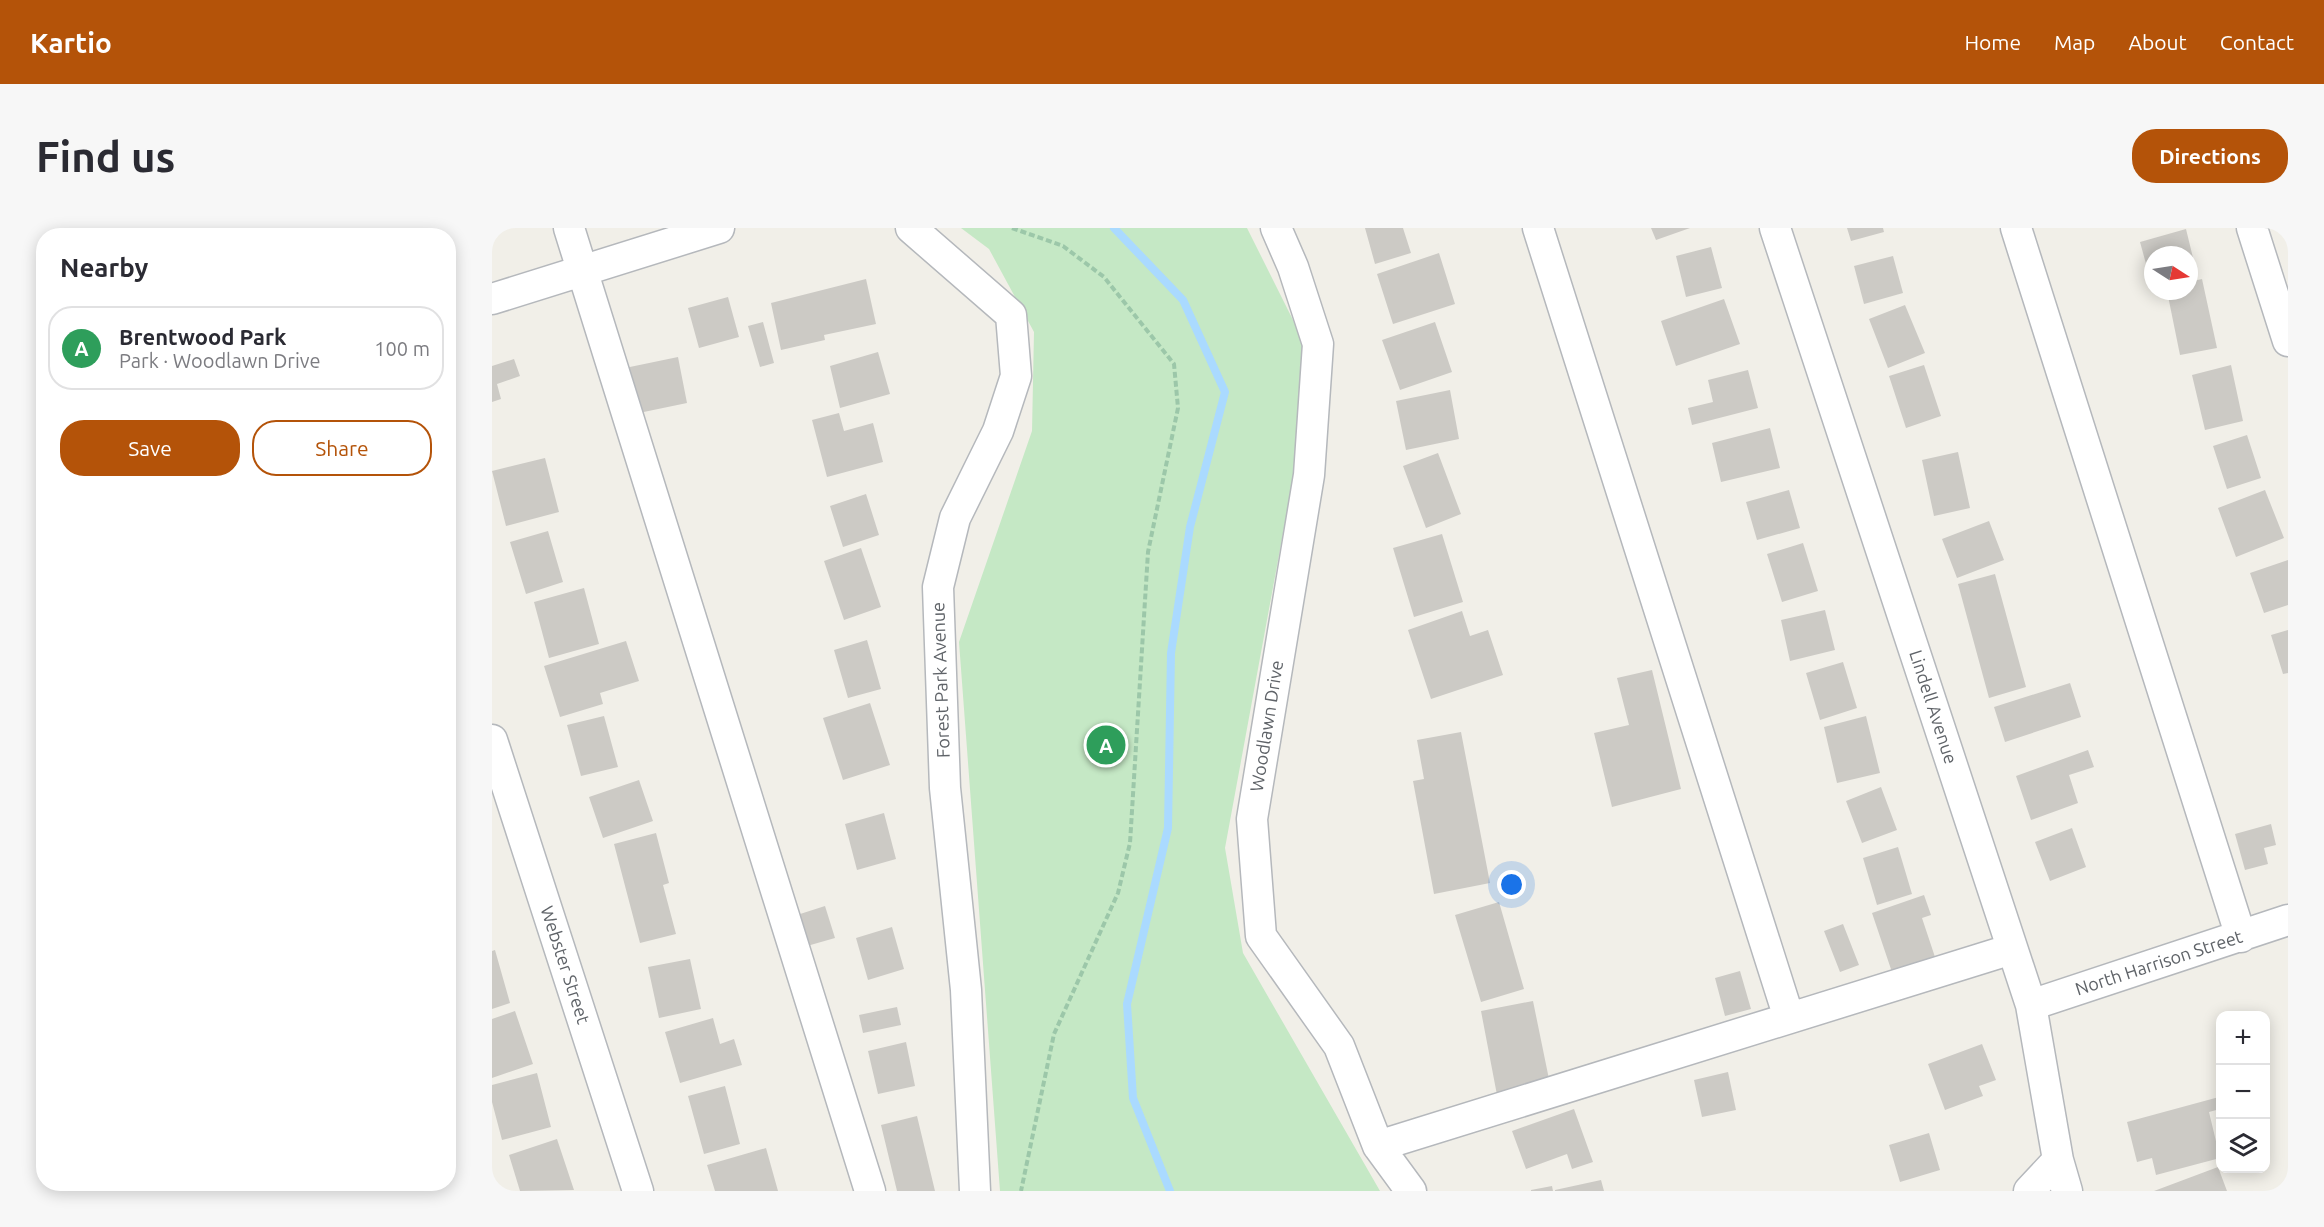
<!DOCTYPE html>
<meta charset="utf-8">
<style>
:root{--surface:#fff;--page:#f7f7f7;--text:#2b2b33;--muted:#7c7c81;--line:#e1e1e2;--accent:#b45309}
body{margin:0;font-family:Ubuntu,sans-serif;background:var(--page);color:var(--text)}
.controls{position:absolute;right:18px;bottom:18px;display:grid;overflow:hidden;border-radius:12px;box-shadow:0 3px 15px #0003}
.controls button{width:54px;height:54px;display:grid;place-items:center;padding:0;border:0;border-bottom:2px solid var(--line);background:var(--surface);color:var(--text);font:30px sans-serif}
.compass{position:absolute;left:1652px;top:18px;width:54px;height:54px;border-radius:50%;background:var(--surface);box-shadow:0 3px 15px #0003;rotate:102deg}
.you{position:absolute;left:1020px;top:657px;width:21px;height:21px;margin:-15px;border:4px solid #fff;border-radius:50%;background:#1a73e8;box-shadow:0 0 0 9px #1a73e833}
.badge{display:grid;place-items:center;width:39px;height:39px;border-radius:50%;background:var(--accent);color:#fff;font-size:20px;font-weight:700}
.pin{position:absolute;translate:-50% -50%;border:3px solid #fff;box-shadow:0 2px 6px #0006}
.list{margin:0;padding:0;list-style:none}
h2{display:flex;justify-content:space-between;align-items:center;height:78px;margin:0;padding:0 24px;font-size:26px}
h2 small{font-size:20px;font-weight:400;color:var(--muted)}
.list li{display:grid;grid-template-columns:39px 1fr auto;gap:18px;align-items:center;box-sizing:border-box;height:84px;margin:0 12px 12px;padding:0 12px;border:2px solid var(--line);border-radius:24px}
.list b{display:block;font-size:22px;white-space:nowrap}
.list p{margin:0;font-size:20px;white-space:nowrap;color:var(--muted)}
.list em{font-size:20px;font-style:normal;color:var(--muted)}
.actions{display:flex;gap:12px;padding:18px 24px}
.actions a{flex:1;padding:14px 0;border:2px solid var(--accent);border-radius:24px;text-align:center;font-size:21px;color:var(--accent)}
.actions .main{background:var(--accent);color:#fff}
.icon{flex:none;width:33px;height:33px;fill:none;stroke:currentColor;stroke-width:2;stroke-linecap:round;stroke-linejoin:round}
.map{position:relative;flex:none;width:1796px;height:963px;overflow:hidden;border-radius:24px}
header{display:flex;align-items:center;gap:36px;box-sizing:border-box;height:84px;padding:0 30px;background:var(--accent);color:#fff}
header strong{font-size:28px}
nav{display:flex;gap:33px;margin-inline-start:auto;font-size:21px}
.intro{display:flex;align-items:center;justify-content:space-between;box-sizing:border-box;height:144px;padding:0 36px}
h1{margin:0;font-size:42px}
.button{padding:15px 27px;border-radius:24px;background:var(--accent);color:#fff;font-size:21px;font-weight:700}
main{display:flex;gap:36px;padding:0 36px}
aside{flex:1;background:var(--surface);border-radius:24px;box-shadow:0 3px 15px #0003}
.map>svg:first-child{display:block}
.green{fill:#c5e8c5}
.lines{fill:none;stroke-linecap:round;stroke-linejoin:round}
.stream{stroke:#aadaff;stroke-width:8}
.building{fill:#cccac5}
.minor-casing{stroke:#b5b8bc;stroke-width:33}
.path{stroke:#9cc7a9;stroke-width:4;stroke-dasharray:6 3;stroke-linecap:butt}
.minor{stroke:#fff;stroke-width:30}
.labels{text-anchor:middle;stroke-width:5;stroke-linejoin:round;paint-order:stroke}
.street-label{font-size:18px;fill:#5f6368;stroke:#fff}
</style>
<header>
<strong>Kartio</strong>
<nav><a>Home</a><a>Map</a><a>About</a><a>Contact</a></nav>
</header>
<div class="intro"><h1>Find us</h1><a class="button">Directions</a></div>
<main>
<aside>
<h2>Nearby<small></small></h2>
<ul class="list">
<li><span class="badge" style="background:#2e9e5b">A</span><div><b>Brentwood Park</b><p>Park · Woodlawn Drive</p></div><em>100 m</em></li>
</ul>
<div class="actions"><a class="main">Save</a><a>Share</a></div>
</aside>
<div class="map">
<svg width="1796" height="963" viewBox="0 0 1796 963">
<rect width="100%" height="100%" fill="#f1efe8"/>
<path class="green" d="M469 0H755L813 116 805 229 733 620 751 725 888 963H508L467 414 540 203 542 104 497 21Z"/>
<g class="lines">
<path class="stream" d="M622 0 691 72 733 164 698 299 679 425 676 600 635 776 641 870 678 963"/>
</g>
<path class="building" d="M873 0H911L919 25 883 36Z
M1159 0H1198L1164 12Z
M1355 0H1391L1392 4 1359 13Z
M1694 1 1704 42 1697 44V27H1661V53L1659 54 1648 14Z
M1219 19 1230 60 1194 69 1184 28Z
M947 25 963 76 901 96 885 46Z
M1401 28 1411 65 1372 76 1362 38Z
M374 51 384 96 332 107 333 112 289 122 279 75Z
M1710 51 1725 120 1688 127 1675 63H1697V54Z
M236 69 247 109 207 120 196 80Z
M1232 71 1248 116 1184 138 1169 93Z
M1413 77 1433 125 1396 140 1377 91Z
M271 94 282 135 268 139 256 98Z
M943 94 960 144 908 162 890 112Z
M386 124 398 166 348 180 338 138Z
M186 129 195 175 142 186 133 140Z
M22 131 28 148 5 156 9 171 0 174V138Z
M1432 137 1449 188 1414 200 1397 148Z
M1739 137 1751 193 1713 202 1700 147Z
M1256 142 1266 180 1200 197 1196 180 1221 174 1216 152Z
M958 162 967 211 914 222 904 173Z
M347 185 352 203 381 195 391 234 335 249 320 192Z
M1278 200 1288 240 1229 254 1220 215Z
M1755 207 1769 250 1735 261 1721 218Z
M1466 224 1478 280 1442 288 1430 232Z
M946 225 969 286 934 300 911 238Z
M53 230 67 284 14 298 0 243Z
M1297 262 1308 300 1265 312 1254 274Z
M1773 262 1792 310 1744 329 1726 280Z
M374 266 387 307 351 319 338 278Z
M1497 293 1512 332 1465 350 1450 311Z
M56 303 71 354 34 366 18 314Z
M950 306 971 374 922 389 901 320Z
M1311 315 1326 363 1290 374 1275 326Z
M369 320 389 379 352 392 332 333Z
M1796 332V377L1772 385 1758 345Z
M1503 346 1534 459 1497 470 1466 356Z
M92 360 107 416 57 430 42 374Z
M1333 382 1343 422 1298 433 1289 392Z
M970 383 978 408 996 402 1011 447 939 471 916 402Z
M1796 402V445L1791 446 1779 407Z
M375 412 389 461 356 470 342 422Z
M134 413 147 453 108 465 111 476 68 489 52 438Z
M1351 434 1365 480 1328 492 1314 445Z
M1160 442 1189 561 1120 579 1102 505 1137 497 1125 450Z
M1578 455 1589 489 1513 514 1502 479Z
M378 475 398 537 351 552 331 490Z
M112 488 126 539 89 548 75 497Z
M1374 488 1388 545 1345 555 1332 499Z
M969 504 998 655 942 666 921 553 932 551 925 512Z
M1596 522 1602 539 1577 547 1586 575 1539 592 1524 548Z
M147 552 161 593 111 610 97 569Z
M1389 559 1405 602 1370 615 1354 573Z
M392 585 404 631 365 642 353 596Z
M1779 596 1784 617 1772 620 1776 636 1753 642 1743 606Z
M1580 600 1594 639 1558 653 1543 614Z
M164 605 177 655 171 657 184 706 148 715 122 616Z
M1406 619 1420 666 1385 677 1371 630Z
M1432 667 1439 687 1430 690 1446 738 1403 753 1380 685Z
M1007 674 1032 761 989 774 963 687Z
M333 678 343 710 315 718 305 687Z
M1351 696 1367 737 1348 744 1332 703Z
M400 699 412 741 376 752 364 710Z
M3 722 18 775 0 781V723Z
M198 731 209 781 167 790 156 739Z
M1248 743 1259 781 1233 788 1223 750Z
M1041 773 1058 856 1005 867 989 783Z
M405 779 409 797 371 805 367 787Z
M23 783 41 836 0 850V791Z
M221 790 228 816 242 811 250 837 188 855 173 804Z
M414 814 423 858 386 866 376 823Z
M1490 816 1504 852 1487 858 1491 868 1453 882 1436 836Z
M1236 844 1244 882 1210 889 1202 852Z
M45 845 59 899 10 912 0 874V857Z
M233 858 248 916 212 926 196 868Z
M1727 869 1728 881 1717 884 1728 930 1664 947 1660 930 1645 934 1635 894Z
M1082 881 1101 934 1080 941 1075 926 1034 941 1020 903Z
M425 888 443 963H405L389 897Z
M1437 905 1448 942 1408 954 1397 917Z
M65 911 82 962 28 963 17 927Z
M274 920 286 963H223L215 937Z
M1726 939 1735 963H1662Z
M1109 952 1112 963H1063V962Z
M1060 958 1061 963H1039V962Z"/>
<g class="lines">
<g class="minor-casing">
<path id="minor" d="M77 0 378 963
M419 0 519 87 524 148 506 203 463 290 446 359 453 560 474 762 483 963
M784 0 801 39 826 116 817 247 760 591 769 708 847 818 886 918 919 963
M1046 0 1297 790
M1283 0 1539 777 1566 932 1575 963
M1524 0 1749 709
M1760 0 1796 113
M0 71 227 0
M0 512 146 963
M1539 777 1796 692
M886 918 1520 721
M1537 963 1566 932"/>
</g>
<path class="path" d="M520 0 571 18 612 49 682 136 686 180 656 324 638 615 626 665 562 806 529 963"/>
<use href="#minor" class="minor"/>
</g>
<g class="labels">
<g class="street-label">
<text transform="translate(449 452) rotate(-92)" y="6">Forest Park Avenue</text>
<text transform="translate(1441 479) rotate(72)" y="6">Lindell Avenue</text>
<text transform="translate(775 498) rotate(-81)" y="6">Woodlawn Drive</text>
<text transform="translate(1667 735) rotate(-18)" y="6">North Harrison Street</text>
<text transform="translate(73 737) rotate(72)" y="6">Webster Street</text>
</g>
</g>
</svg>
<div class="controls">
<button>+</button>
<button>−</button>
<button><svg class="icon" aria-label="layers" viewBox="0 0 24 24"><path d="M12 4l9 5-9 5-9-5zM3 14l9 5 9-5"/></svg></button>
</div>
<svg class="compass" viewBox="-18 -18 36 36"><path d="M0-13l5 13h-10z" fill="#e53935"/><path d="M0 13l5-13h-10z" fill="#7c7c81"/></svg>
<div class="you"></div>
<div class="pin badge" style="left:614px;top:517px;background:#2e9e5b">A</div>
</div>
</main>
